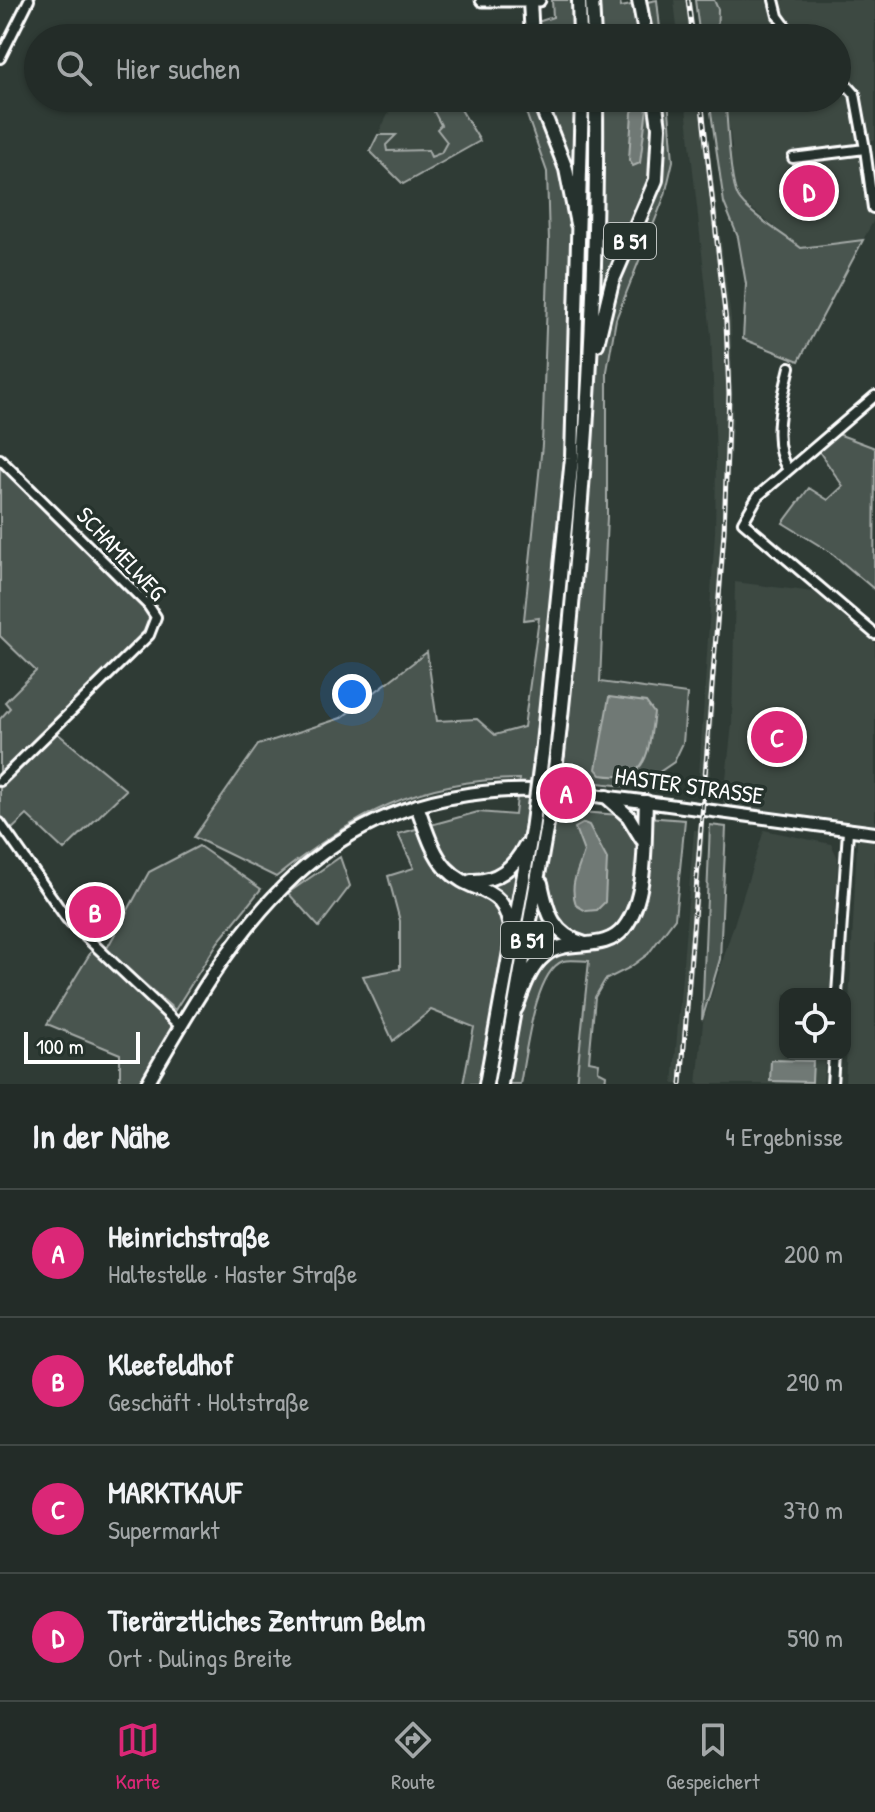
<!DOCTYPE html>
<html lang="de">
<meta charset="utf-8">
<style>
:root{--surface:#232c28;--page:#2f3834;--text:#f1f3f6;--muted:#a3a7a8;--line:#404845;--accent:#db2777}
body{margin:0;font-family:"Patrick Hand",sans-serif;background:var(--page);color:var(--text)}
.controls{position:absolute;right:24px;bottom:24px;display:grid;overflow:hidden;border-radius:16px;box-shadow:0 2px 6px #0004}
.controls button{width:72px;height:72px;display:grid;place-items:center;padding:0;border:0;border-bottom:2px solid var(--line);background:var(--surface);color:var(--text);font:40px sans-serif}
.scale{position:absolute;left:24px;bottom:20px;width:116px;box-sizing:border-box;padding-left:8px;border:4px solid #fff;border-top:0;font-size:22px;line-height:28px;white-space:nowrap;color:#fff;-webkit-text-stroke:6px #26332d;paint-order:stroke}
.you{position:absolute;left:352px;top:694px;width:28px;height:28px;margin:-20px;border:6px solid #fff;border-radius:50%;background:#1a73e8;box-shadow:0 0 0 12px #1a73e833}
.badge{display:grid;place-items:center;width:52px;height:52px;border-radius:50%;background:var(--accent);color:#fff;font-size:26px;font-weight:700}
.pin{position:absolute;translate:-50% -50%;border:4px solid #fff;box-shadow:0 2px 8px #0006}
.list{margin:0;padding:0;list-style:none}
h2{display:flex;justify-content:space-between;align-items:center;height:104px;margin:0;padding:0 32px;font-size:34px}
h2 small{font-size:26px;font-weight:400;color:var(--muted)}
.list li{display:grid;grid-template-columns:52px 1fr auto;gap:24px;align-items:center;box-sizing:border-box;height:128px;padding:0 32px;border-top:2px solid var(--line)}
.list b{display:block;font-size:30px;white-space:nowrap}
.list p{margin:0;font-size:26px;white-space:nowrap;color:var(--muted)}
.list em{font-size:26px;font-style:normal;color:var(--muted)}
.icon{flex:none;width:44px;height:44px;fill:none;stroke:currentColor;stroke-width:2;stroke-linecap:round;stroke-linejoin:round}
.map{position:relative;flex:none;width:875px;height:1084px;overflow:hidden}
.search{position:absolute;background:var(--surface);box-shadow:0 2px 6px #0004;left:24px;right:24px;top:24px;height:88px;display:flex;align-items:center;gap:20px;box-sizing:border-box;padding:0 28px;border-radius:44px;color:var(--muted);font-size:30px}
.sheet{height:616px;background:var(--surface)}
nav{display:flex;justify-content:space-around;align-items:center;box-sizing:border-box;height:112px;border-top:2px solid var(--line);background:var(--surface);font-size:22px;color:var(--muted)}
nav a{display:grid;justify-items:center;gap:4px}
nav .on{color:var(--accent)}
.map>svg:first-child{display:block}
.built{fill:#3c4842}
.green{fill:#4a544f;stroke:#a4aaa7;stroke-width:2}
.water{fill:#707975;stroke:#a9afac;stroke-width:2}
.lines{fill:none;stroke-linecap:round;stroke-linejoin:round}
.minor-casing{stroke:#fff;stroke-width:14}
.tertiary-casing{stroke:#fff;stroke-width:16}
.secondary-casing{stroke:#fff;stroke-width:17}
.trunk-casing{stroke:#fff;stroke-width:18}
.minor{stroke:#26332d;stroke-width:8}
.tertiary{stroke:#26332d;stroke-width:10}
.secondary{stroke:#26332d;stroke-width:11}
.trunk{stroke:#26332d;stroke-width:12}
.rail-casing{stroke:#fff;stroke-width:5}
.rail{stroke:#26332d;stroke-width:2;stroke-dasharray:6;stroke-linecap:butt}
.trunk-bridge-casing{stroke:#fff;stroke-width:18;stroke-linecap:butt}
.trunk-bridge{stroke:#26332d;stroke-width:12}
.labels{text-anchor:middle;stroke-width:7;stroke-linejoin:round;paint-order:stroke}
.shield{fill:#26332d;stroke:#bec2c0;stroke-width:2}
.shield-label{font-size:22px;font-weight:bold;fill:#fff}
.street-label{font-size:24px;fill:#fff;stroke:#26332d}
</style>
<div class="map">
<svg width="875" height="1084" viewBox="0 0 875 1084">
<rect width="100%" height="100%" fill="#2f3b35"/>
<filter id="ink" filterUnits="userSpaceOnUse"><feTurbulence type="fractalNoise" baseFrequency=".0125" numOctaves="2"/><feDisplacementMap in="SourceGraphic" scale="16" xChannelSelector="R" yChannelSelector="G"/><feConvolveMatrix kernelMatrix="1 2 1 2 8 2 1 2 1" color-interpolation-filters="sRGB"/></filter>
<g filter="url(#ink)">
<path class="built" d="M674 0H691L696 38H678Z
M714 0H875V140H871L875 218 863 240 801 248 738 198 729 157 732 148 725 98H837V38H717L718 9Z
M396 98H454L480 141 403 184 370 151Z
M685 98H703L731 319 733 419 709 791 698 790 715 532 716 456 711 335Z
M735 582 814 592 875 642V1084H845L858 822 723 805 732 724Z
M694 830H705L684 1084H673Z
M764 830 831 844 838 858 830 994H785V1054H826L823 1084H697L703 1022Z"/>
<path class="green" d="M552 0H620L621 7 657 0 661 38H518L519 28 553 17Z
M695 0H714L718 9 717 38H700Z
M431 98H454L480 141 403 184 370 151 378 135H396L386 145 387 151 428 150 431 157 441 153 447 142 437 129 441 125 432 108Z
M521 98H668L673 161 665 195 616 319 607 371V516L600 682 687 694 683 743 674 762 655 775 647 774 624 786 572 780 568 811 685 820 675 918 648 954 629 968 605 980 595 997 589 1061 599 1063 598 1071 606 1075 605 1084H576L589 961C581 961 570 959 563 961 534 972 526 1056 520 1084H463L474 1027 431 1010 393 1041 363 976 400 969V921L388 876 414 868 398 834 478 812 515 815 519 779C417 779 354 815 276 877L194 837 258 745 341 718 427 652 437 721 477 719 495 735 524 727 539 618 524 620 542 445 549 241 547 172Z
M709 98H725C728 121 729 180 738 197 745 211 787 237 801 248L863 240 799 361 743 339 746 284 738 237 724 203Z
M838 434 875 448 874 589 830 552 783 523 809 488 828 500 843 486 818 450Z
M0 459 156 617 149 635 0 781V719L10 708 5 702 36 671 0 636Z
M57 733 126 790 64 850 27 815 10 831 0 816V787Z
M710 825 726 827 720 959 702 1020Z
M199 846 261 889 218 942 175 1010 106 950 149 872Z
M340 857 350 886 319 927 288 893Z
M94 947 186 1030 154 1084H120V1054L47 1024Z"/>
<path class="water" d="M639 102 647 108 640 163 633 166 629 160 632 112Z
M609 697 646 702 654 713C648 751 650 783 601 775L596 769Z
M584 823 589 825 607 859 605 902 597 910 586 911 576 905C569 884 578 872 584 852L575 828Z
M771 1060 813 1061 812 1082 770 1081Z"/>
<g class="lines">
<g class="minor-casing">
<path id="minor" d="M774 0 778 16 794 38
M0 58 29 0
M865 149 873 208
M793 158 865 149 855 94 837 74
M875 396 758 496 743 522 875 634
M0 459 148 605 156 617 149 635 0 781
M788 470C769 442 783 397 790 367
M0 823 67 919 180 1026
M837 994 848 831
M832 1084 834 1054"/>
</g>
<g class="tertiary-casing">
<path id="tertiary" d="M646 802 875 833"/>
</g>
<g class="secondary-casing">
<path id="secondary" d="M482 0H539
M147 1084C232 935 309 804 500 791 548 788 598 796 646 802"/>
</g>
<g class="trunk-casing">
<path id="trunk" d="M579 0 580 38
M592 0 594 38
M639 0 646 38
M530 1 532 38
M538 98 566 169 577 224
M597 344 612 282 656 180 659 127 655 98
M542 754 572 458 582 98
M557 754C581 535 598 318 596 98
M607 797 628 816 642 839
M417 806C425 826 431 851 446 868 474 898 506 880 511 935
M471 881C496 882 514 868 525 846
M541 883C547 913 553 935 585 944
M516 1008C523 989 529 968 545 955 568 936 604 954 624 928 648 897 644 839 646 802
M486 1084 532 830
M501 1084 546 830"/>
</g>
<use href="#minor" class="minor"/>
<use href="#tertiary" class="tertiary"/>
<use href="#secondary" class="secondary"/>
<use href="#trunk" class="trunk"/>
<g class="rail-casing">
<path id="rail" d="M688 0 693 38
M681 1084 724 533 729 394 726 322 701 98"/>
</g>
<use href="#rail" class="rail"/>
<g class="trunk-bridge-casing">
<path id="trunk-bridge" d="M532 830 542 754
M546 830 557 754"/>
</g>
<use href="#trunk-bridge" class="trunk-bridge"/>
</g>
</g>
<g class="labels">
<g class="shield">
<rect x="604" y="223" width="52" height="36" rx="6"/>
<rect x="501" y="922" width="52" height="36" rx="6"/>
</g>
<g class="shield-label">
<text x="630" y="249">B 51</text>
<text x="527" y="948">B 51</text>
</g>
<g class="street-label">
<text transform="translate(121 554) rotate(47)" y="8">SCHAMELWEG</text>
<text transform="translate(689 786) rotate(8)" y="8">HASTER STRASSE</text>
</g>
</g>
</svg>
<div class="controls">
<button><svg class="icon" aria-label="locate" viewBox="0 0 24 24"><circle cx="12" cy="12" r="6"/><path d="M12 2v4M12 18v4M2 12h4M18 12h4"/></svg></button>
</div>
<div class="scale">100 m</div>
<div class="you"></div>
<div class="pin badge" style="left:566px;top:793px">A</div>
<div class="pin badge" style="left:95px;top:912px">B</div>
<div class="pin badge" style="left:777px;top:737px">C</div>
<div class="pin badge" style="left:809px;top:191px">D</div>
<div class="search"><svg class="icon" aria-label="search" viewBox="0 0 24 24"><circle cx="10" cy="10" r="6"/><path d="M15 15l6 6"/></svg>Hier suchen</div>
</div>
<section class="sheet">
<h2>In der Nähe<small>4 Ergebnisse</small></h2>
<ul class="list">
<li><span class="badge">A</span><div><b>Heinrichstraße</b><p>Haltestelle · Haster Straße</p></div><em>200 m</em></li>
<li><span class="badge">B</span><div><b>Kleefeldhof</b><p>Geschäft · Holtstraße</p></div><em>290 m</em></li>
<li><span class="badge">C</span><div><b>MARKTKAUF</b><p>Supermarkt</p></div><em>370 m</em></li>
<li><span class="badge">D</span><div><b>Tierärztliches Zentrum Belm</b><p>Ort · Dulings Breite</p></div><em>590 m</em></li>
</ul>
</section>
<nav>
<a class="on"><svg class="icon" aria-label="map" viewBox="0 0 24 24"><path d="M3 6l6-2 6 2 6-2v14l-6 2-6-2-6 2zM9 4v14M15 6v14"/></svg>Karte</a>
<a><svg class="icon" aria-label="directions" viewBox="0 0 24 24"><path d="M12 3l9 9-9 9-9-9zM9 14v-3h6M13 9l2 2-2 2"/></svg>Route</a>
<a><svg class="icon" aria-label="saved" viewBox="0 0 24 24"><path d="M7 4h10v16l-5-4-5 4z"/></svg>Gespeichert</a>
</nav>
